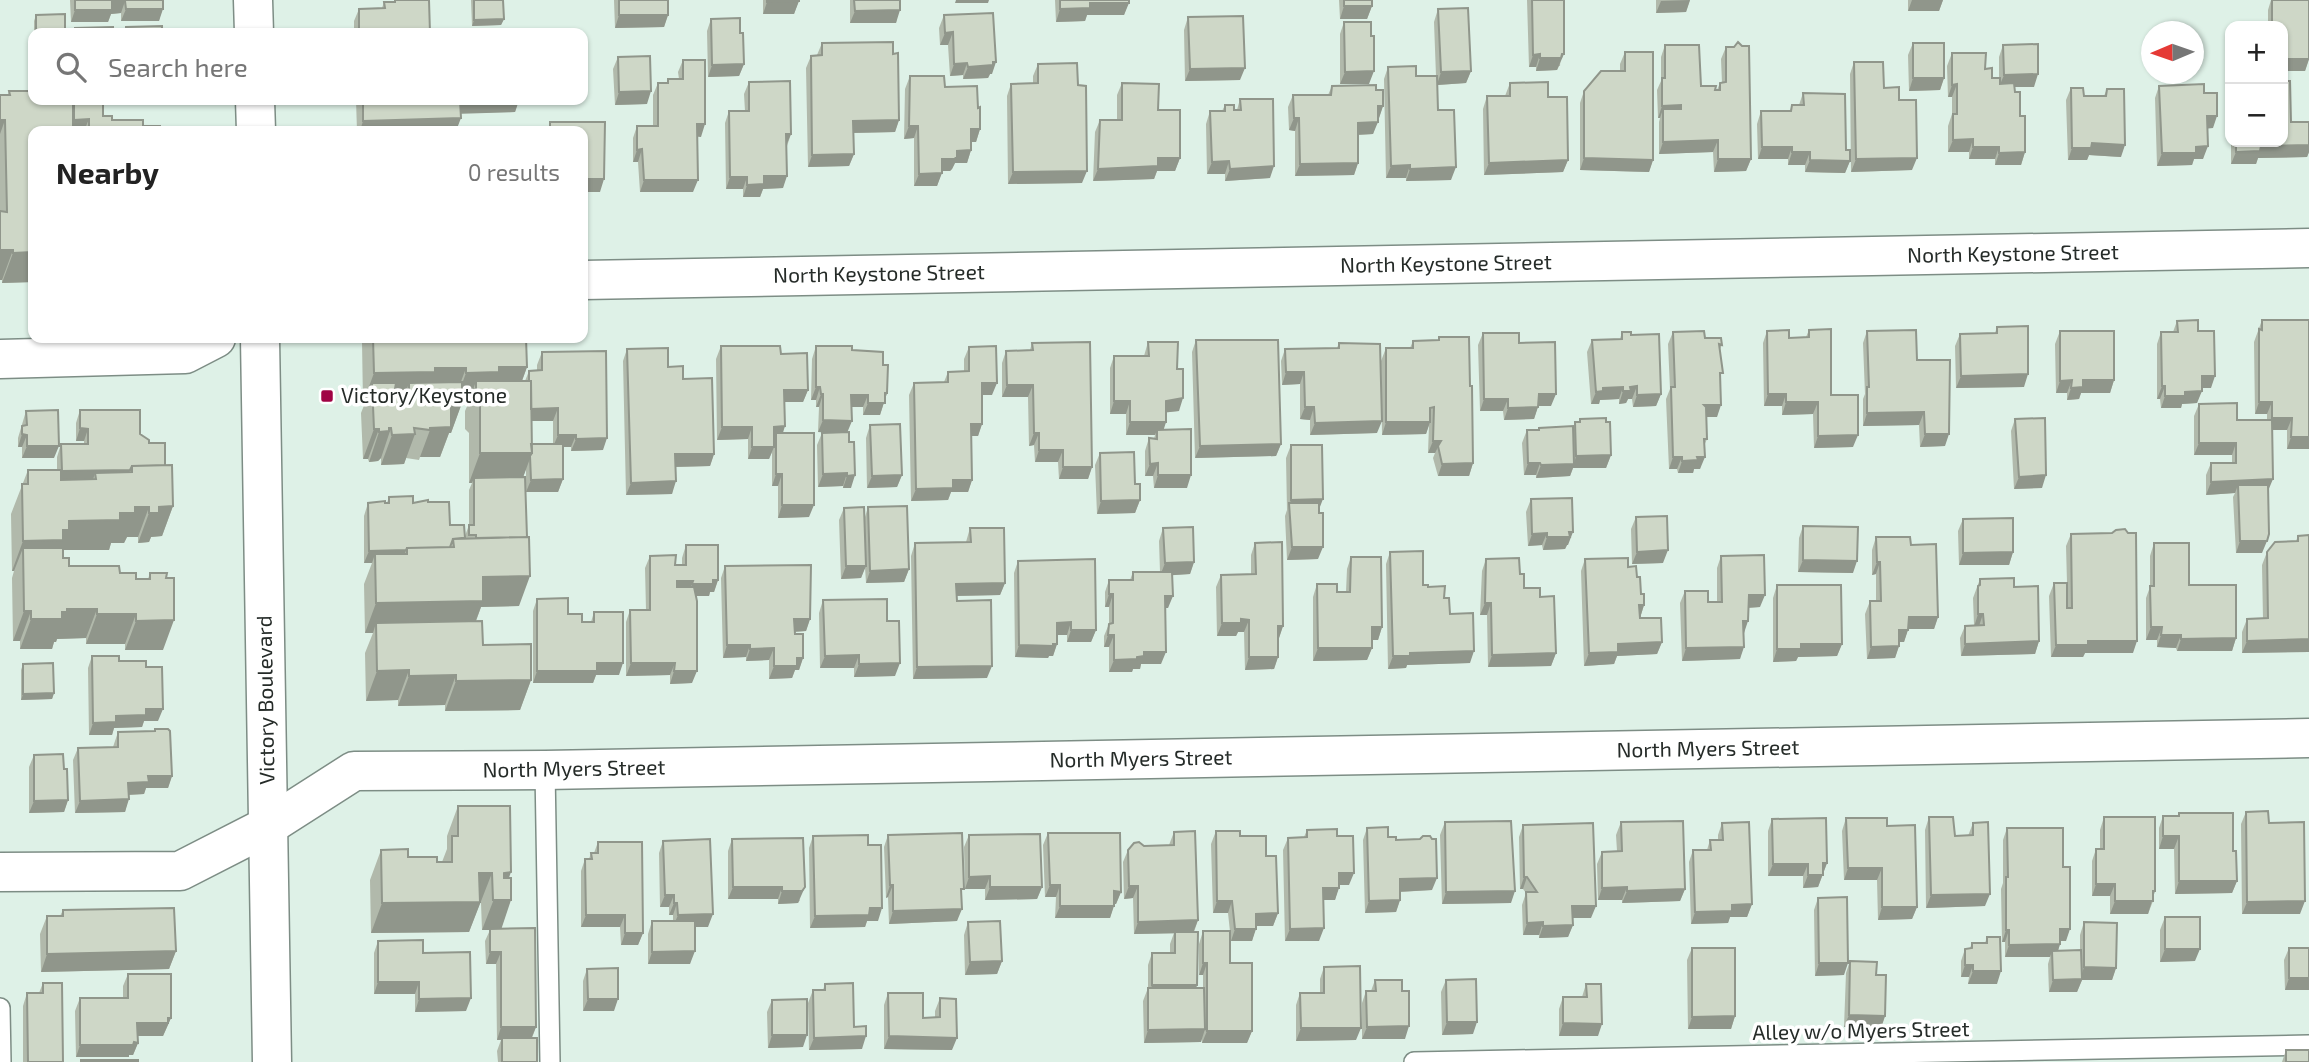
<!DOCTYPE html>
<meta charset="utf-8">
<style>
:root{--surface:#fff;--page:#f2f2f2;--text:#222;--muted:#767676;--line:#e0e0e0}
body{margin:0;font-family:"Exo 2",sans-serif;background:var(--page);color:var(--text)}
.controls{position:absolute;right:21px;top:21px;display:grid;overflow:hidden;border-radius:14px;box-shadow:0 2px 5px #0004}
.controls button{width:63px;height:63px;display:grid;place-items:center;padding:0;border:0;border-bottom:2px solid var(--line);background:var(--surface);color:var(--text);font:35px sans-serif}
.compass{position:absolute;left:2141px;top:21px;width:63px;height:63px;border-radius:50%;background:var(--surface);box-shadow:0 2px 5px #0004;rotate:268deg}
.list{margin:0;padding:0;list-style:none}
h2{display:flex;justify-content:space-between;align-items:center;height:91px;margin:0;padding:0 28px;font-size:30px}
h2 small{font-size:23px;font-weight:400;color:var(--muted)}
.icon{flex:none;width:38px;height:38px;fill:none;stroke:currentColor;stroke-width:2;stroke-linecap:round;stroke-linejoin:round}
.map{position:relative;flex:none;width:2309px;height:1062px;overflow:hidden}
.search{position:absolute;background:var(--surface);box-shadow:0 2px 5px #0004;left:28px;top:28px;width:560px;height:77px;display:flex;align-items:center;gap:18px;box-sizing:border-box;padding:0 24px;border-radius:14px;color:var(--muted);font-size:26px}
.panel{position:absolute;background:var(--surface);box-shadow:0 2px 5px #0004;left:28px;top:126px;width:560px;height:217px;border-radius:14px}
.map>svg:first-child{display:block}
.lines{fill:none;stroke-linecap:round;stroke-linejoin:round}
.lane-casing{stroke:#7d8d85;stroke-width:22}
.street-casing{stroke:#7d8d85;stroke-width:41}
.secondary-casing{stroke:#7d8d85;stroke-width:41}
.lane{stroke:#fff;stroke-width:19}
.street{stroke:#fff;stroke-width:38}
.secondary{stroke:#fff;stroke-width:38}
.wall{fill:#b1b9ab;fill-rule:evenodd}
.shaded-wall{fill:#90968b}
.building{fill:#ced7c7;stroke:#90968b;stroke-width:2}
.poi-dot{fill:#a00344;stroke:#fff;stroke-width:2.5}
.labels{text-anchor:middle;stroke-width:7;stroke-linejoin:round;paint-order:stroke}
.street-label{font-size:21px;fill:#252b28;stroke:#fff}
.poi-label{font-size:21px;fill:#252b28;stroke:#fff;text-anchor:start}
</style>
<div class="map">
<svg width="2309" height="1062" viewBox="0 0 2309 1062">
<rect width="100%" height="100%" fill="#def1e7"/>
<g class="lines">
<g class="lane-casing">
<path id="lane" d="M545 770 550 1062
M0 1008 1 1062
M1414 1062 2309 1045"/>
</g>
<g class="street-casing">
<path id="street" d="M583 280 2309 248
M0 359 185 354 216 338
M0 872 180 871 268 826 354 771 545 770 2309 738"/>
</g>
<g class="secondary-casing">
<path id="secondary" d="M253 0 254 33
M255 100 256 131
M260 338 272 1062"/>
</g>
<use href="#lane" class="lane"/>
<use href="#street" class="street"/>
<use href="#secondary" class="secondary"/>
</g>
<path class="wall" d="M70 0H163L159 21H121V13L111 14 108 22H71Z
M395 0 430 33H354V21L359 9 382 8 384 2H394Z
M471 0H503L504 19 501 25 472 26Z
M614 0H668V15L664 27 615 28Z
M763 0H799L794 14H763Z
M850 0H900L896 23H850Z
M1055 0H1129L1124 15H1087L1085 21 1056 22Z
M1339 0H1372V6L1367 19H1340Z
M1527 0H1564L1560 66H1559L1557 70 1536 71V67H1529Z
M1656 0H1690L1686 12 1656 13Z
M1908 0H1943L1939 11H1908Z
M2271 0H2309V59L2305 71 2283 26H2268V10Z
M1438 9 1471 71 1466 83 1437 85 1438 110 1451 180 1406 181V178H1386L1384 79 1388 67 1416 76H1436L1434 22Z
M36 15 65 33H34V21Z
M944 15 992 74H990L988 78 963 79V75L950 76 948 45H940L939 28Z
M1188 17 1240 80 1185 81 1184 30Z
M711 19 740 33 744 64 739 76 708 77 707 31Z
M1344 22 1369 84H1340V34Z
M822 43 899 120 895 132 853 133 854 154 849 166 808 167 806 68 811 56 817 55Z
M1913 43 1944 78 1940 90 1909 91 1908 55Z
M1665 45 1701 86 1715 90H1717L1720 83H1722L1721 59 1726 47 1751 159 1746 171 1714 172 1713 152 1659 154V122L1660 118H1658L1657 90 1661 81V57Z
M2003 45 2034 87H2014L2025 152 2021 165H1995V159H1969V152H1948V126L1952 114V97H1948L1947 66 1952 53 1985 69 1992 78H1999V57Z
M1625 52 1653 160 1649 172 1580 170V103L1584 91 1620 71V64Z
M618 57 647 104 615 105 613 69Z
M683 60 701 137 697 136 693 192H640L638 162H633V138L637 126H653V95L658 83H667L668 79H679L678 72Z
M1854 62 1899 100 1912 170 1851 172 1850 74Z
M1038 64 1082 183 1008 184 1007 96 1011 84H1033V76Z
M910 76 945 87 978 108 980 129 976 142H971V150L967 163H955L952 169 950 171H942L937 186H914V138L904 139 905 89Z
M749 82 791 134 787 146 783 188 763 189 760 197H743V189H726L725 123 729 111H745L744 94Z
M1122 83 1158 110 1180 158 1175 171H1157L1154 179 1093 181 1095 132 1100 120H1117V95Z
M1510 83 1548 97 1568 160 1563 172 1484 175 1483 109 1487 96H1505Z
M1332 86 1376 90 1383 106 1379 118H1378L1373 134 1358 135V163L1354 175 1295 176V131L1289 130 1288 107 1293 95H1328Z
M2159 86 2204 93 2213 128H2207L2203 159H2194L2192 165 2157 166 2155 98Z
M2071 88 2084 96H2104L2107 89 2121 157 2089 155 2087 160H2068L2066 100Z
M9 91 73 104 103 116 112 120 143 126 160 131H33V282L2 283V280H0V95H8Z
M1803 93 1846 150 1850 161 1845 173 1805 172V165H1788V159H1758L1757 124 1761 111H1790L1792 105H1799Z
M1240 99 1270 178 1225 181V174H1207L1206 124 1210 111H1222L1225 105 1237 110Z
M356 100H519L515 112 461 113 456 131H357Z
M2291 122H2309V152L2307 157 2258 158 2256 164H2231V142H2283Z
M2262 320H2309V449H2287V430H2272L2268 491 2262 553H2236L2233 497 2235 493 2206 495V475L2211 463H2232V455H2194V416L2199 404 2237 420H2267V414H2255L2254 342Z
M2177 321 2198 331 2211 388H2202L2197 403 2182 404 2181 408H2161L2160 399H2157V344L2161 332H2173Z
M1997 327 2024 387 1956 388 1955 346 1960 334 1995 333Z
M1809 330 1831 395 1853 447 1814 448 1813 414 1782 415V406H1764L1763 343 1767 331 1789 338 1806 337Z
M1867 331 1917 360 1945 446 1920 447 1919 425 1863 426V399L1865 394 1863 343Z
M2060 331 2114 380 2110 393H2081L2079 399 2067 400V393H2056L2055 344Z
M1622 332 1631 335 1661 394 1656 406 1633 407 1632 399H1628L1626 403 1619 404V399L1600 400 1599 404H1591L1587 352 1592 340 1620 339Z
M1673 332 1705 338 1722 345 1720 349 1721 381 1717 417H1706L1707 439 1704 446 1700 469H1694L1693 473H1678L1677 469H1669L1666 399 1670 389 1668 344Z
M1483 333 1519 343 1551 406H1538L1534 419 1504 420 1503 411H1480L1478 345Z
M1439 337 1470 386 1473 463 1469 476H1438L1433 458 1435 453H1428L1429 425 1426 434 1382 435 1381 361 1386 348H1410L1413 341 1438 340Z
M364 338H526L527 367 522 381H525L529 371 537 370V365L542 352 603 450 571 451V447H563V479L558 492H526V469L523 477 519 606 481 607 476 621 483 645 531 680 520 710 445 711V705L398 706V700L366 701 365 653 373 633H365L364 584 372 563H364V516L368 503H387L389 497 413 503 428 502 450 525 465 536 469 525V490L472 483H469V433L465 429V411L469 402H462L451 433H449L440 457H420L419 460 406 458 404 464 381 465V458L378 461 369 462 368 459H363L361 413 365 403H363L362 342ZM531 421H553V444H531Z
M1196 340 1281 444 1276 456 1195 458 1192 352Z
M1148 342 1177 369 1179 411 1166 412V422L1163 429 1187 488H1154L1153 476H1145V451L1149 438 1154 439 1155 435H1126V414H1110V368L1114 356H1144Z
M1032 343 1092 467 1088 479H1059L1058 462H1035L1034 445 1029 446 1028 397H1002V363L1006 351 1030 350Z
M1339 343 1377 433 1310 435V420L1300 419V384L1282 385 1281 361 1285 349 1337 348Z
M721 346 781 354 808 390 803 402H785L783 433 809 517 778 518V486H772V452L769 459H748V439L717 440 716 359Z
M816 346 852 350 883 365 887 393 880 415H863V407H851L847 432 851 488H843V486L818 487 817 445 822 433H833L818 432 819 407H816V400H811L812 359Z
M969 347 992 395H982V424L978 436H972V480L968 492H951L948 500 911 501 909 395 914 383 944 382 948 372H964V359Z
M627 349 668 367 683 379 714 454 710 466 676 467 672 494 626 495 623 361Z
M80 410 140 434 149 443 165 465 173 506 162 536 151 537 149 542 138 543V537H127L124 543H111L109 550H63V558L69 566 120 573 136 579H148L150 573 163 650H125V644H86V638L57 639 56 642H54L52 649H20V641H13L12 578 14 571H12L11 514 28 470H57V457L61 444H84V441H76V423Z
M26 411 54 458H22V447H18V438Z
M1580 419 1611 455 1606 468H1573L1570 476 1536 478V475H1524L1522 443 1527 430H1538L1539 428 1573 429 1575 422H1579Z
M2015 419 2042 488 2014 489 2011 431Z
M870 425 902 475 897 487 867 488 866 438Z
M1291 445 1319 510 1318 559 1287 560 1285 516 1287 510 1286 458Z
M1100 453 1135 484 1140 500 1135 513 1097 514 1095 465Z
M1531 499 1568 545H1567L1565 549 1543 550 1542 545 1528 546 1526 512Z
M868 507 909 569 904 582 866 583 865 567 861 578 841 579 839 520 844 508 865 517Z
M1636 517 1663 563 1632 564 1631 529Z
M1963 519 2013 552 2009 565H1959L1958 531Z
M1803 526 1853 573 1798 572 1799 538Z
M970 528 1005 583 1000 595 957 596V601L987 678 913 679 911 556 915 543 966 542Z
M1163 528 1194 562 1190 574 1172 575 1168 608H1165L1161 664H1141L1140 669H1133L1132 672H1109V647H1104V636L1109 624V607H1105V592L1109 580H1130L1133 572H1160L1159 541Z
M2071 534 2133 653H2085L2083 657H2051L2049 596 2054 583H2067L2066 546Z
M2309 535V652L2242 653V632L2247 619H2263L2262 565 2267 552 2296 541 2298 536Z
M1876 537 1911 545 1938 617 1934 629H1908L1904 642H1899V646L1895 658 1867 659 1865 614 1870 601H1876V574L1872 575V550Z
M1255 543 1283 626 1279 638 1278 657 1274 669 1245 670 1244 632H1238L1236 636H1217L1216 587 1221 575 1251 574V555Z
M2154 543 2236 638 2232 651H2177L2176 648 2157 647V640H2146V598L2150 587V556Z
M686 545 718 580 714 592H710L709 596H696L692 683 670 684V675L626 676V622L630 610H646L645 568 650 556 675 565H682V558Z
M1390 552 1423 585 1428 587 1444 598 1450 614 1470 663 1407 665 1406 668 1388 669 1386 564Z
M1721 556 1760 607 1748 608 1740 659 1682 661 1680 603 1685 591 1708 602H1717V568Z
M1351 557 1382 627 1378 640H1372V648L1367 660 1313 661V597L1317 584 1337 592H1346L1347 569Z
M1486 559 1520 574 1524 588 1540 597 1556 653 1551 666 1488 667 1487 615H1480L1482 571Z
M1585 559 1628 567 1637 577 1644 605 1640 618 1662 642 1657 654 1617 656 1614 664 1584 666 1581 571Z
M1018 561 1096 630 1091 642H1067V635H1057V644L1053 656H1049L1048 658 1015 657 1014 573Z
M725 566 810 619 806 631 794 632 803 658 799 670H795L792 678 769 679V660L746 661V657L723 658 721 578Z
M1980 579 2014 587 2039 641 2035 654 1961 656 1960 638 1965 626 1974 625 1973 598Z
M1777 585 1842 644 1837 656 1798 657 1796 661 1773 662V598Z
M537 599 582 622H591L594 612 619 675H596L593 683H533V611Z
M823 600 887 621 895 676 854 677V668H820L819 613Z
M92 656 146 667 158 721H144L142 727 114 728 112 735H89L88 668Z
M23 664 54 693 52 699 21 700V670Z
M155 729 172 776 168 788H146L144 794 129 795 125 812 75 813 73 760 78 748 113 747 118 732 154 731Z
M34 755 64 769 68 800 64 812 29 813V767Z
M458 806 509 878 501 929 536 1027 532 1038 537 1062H498L497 1051 501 1040H497L496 964H486L485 941 490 930H482L481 903H480L469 932 371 933 370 880 381 850 408 857 442 862 447 849V836Z
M2246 812 2269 823 2300 914H2242L2241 824Z
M2179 813 2233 851 2237 881 2232 893 2175 894 2174 849H2159V828L2163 816H2178Z
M1929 817 1955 836H1968L1973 823 1985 906 1926 908 1925 830Z
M2104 817 2153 897V901L2148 914H2110V896H2092V861L2096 849H2100V830Z
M1846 818 1887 826 1917 907 1912 919 1878 920 1877 880H1844L1842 831Z
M1772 819 1827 863 1818 887 1803 888V876H1768V831Z
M1445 822 1511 903 1442 904 1440 835Z
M1621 822 1685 889 1680 901 1622 903V900H1598L1597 864 1602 852 1617 851 1616 835Z
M1722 823 1752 904 1747 917H1730L1728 923 1691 924 1689 862 1693 850H1707L1710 840H1718V835Z
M1523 825 1591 918H1572L1573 925 1568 937 1539 938V935H1523L1522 905 1526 893 1523 889H1520L1519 837Z
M1367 828 1396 840 1432 890 1400 892V900L1396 912 1365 913 1363 840Z
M2007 828 2063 867 2066 941H2060V944L2058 951 2080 950V935L2084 922 2116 968 2112 980H2082L2077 992H2049L2048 964 2050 957H2005V942H2002L2001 889 2003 883V840Z
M1307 830 1337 836 1349 885H1339L1335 900H1323L1319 941H1285L1283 850 1288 838 1304 837Z
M1216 831 1240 836 1266 856 1278 913 1273 926H1256L1252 941H1231L1228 913H1213L1211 844Z
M1174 832 1198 920 1194 932 1197 985 1196 988H1203V975H1199V944L1203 931 1230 963 1252 1031 1247 1043H1202V1037L1201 1042 1144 1043 1143 1001 1148 988V965L1152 953H1170V944L1174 933 1134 934 1133 898 1124 899 1123 862 1128 850 1144 846 1169 845Z
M1048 833 1121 892 1116 904H1114L1110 918H1055L1056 897H1045L1043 845Z
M888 835 961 896 957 921 889 924 888 897 886 898 884 847Z
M969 835 1042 887 1037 899 985 900V889H965L964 847Z
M813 836 868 845 878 921H867L865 927 810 928 809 848Z
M732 839 800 900 798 903 778 904V899H728V851Z
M663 841 708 927H695L690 964H648V934L652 921H673V915H669V907H660L659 853Z
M598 842 643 933 638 945H621L620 927H581V871L585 859H589L591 853H594Z
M1818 898 1844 975 1815 976 1814 910Z
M63 910 176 951 169 969 41 972 40 934 47 916H60Z
M2165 917 2195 961 2160 962V930Z
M968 922 1002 961 997 974 965 975 964 935Z
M1987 937 1997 984H1968L1969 977H1961V961L1965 949 1970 948 1972 943H1985Z
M378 941 423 953 466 1011 415 1012V994H374V953Z
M1692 948 1735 1016 1731 1029H1688L1687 960Z
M2289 948H2309V990H2285L2284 960Z
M1850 961 1876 975 1885 1016 1881 1028 1844 1027 1846 973Z
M1324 967 1356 1040 1296 1041V1005L1300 993H1320V979Z
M587 969 614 1011H583V981Z
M128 974 171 1018 163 1036H138V1043L133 1055H129V1057H76L75 1011 80 998H123V986Z
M1375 980 1402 991 1405 1039H1362V1003L1366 991H1371Z
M1446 980 1473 1034 1442 1035 1441 992Z
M43 983 63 1062H23V1006L27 993H39Z
M825 984 854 1027 862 1049 809 1050 808 1003 813 990H823Z
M1586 984 1598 1036H1559V1009L1563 997H1582Z
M888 993 923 1018 935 1017V1011L940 998 952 1050 884 1049V1005Z
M772 1000 803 1047 768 1048 767 1012Z
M2286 1050 2309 1062H2282Z"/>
<path class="shaded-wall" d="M956 0H989L988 3H955Z
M1690 0 1686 12 1656 13 1661 1Z
M1912 0H1943L1939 11H1908Z
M112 1H125L121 13 111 14 108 22H71L75 10Z
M799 1 794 14H763L767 2Z
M1090 3H1129L1124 15H1087L1085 21 1056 22 1060 9Z
M1344 6H1372L1367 19H1340Z
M126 9H163L159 21H121Z
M900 10 896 23H850L855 11Z
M619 15H668L664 27 615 28Z
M504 19 501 25 472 26 474 20Z
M953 32 948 45H940L945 33Z
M1540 54 1536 67H1529L1533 55Z
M1564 54 1557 70 1536 71 1540 58Z
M2283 59H2309L2305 71H2283Z
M993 62H996L992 74H990L988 78 963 79 968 67Z
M967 63 963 75 950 76 954 64Z
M744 64 739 76 708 77 712 65Z
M1245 68 1240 80 1185 81 1190 69Z
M1374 71 1369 84H1340L1345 72Z
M1471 71 1466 83 1437 85 1441 72Z
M2038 74 2034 87H1999L2004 75Z
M1913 78H1944L1940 90 1909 91Z
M1957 84 1952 97H1948L1952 85Z
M651 91 647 104 615 105 619 92Z
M459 100H519L515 112 454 114Z
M522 100H554L552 103 521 104Z
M1681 105 1677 118 1663 109 1660 118H1658L1662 106Z
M1378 106H1383L1379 118H1373Z
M2207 116H2217L2213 128 2203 129Z
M461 118 456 131H360L363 121Z
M1294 118H1299L1295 131 1289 130Z
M89 119 84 131H70L74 120Z
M0 120H5L0 134Z
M899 120 895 132 849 133 853 121Z
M1378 122 1373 134 1353 135 1358 123Z
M697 124H705L701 137 693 136Z
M909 126H918L914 138 904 139Z
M971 129H980L976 142H966Z
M786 134H791L786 146Z
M1973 139 1969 152H1948L1953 140Z
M1718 140 1713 152 1659 154 1663 142Z
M2092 143 2125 145 2121 157 2089 155 2087 160H2068L2072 148Z
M2309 145V152L2307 157 2258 158 2256 164H2231L2236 152 2261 146Z
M2208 146 2203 159H2194L2192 165 2157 166 2162 153 2196 147Z
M1762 147H1792L1788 159H1758Z
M1973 147H1999L1995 159H1969Z
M642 149 638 162H633L637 150Z
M971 150 967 163H955L952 169 950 171H938L942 159 957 151Z
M1792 152H1810L1805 165H1788Z
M2025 152 2021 165H1995L1999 153Z
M854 154 849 166 808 167 812 155Z
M1158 158H1180L1175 171H1157L1154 179 1093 181 1098 169Z
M1584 158 1653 160 1649 172 1580 170Z
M1917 158 1912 170 1851 172 1856 159Z
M1718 159H1751L1746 171 1714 172Z
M1568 160 1563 172 1484 175 1489 163Z
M1810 160 1850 161 1845 173 1805 172Z
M1229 161 1225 174H1207L1212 162Z
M1358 163 1354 175 1295 176 1300 164Z
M1410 165 1406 178H1386L1391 166Z
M1274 166 1270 178 1225 181 1230 169Z
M1456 167 1451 180 1406 181 1410 169Z
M1087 171 1082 183 1008 184 1013 172Z
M942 173 937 186H914L919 174Z
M764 176H787L783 188 763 189 760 197H743L747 185Z
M730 177H747L743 189H726Z
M583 179H604L600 192H583Z
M644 180H698L693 192H640Z
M0 250H13L2 280H0Z
M33 252V282L2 283 13 253Z
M499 367H527L516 397 476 381 469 402 455 403 466 373Z
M435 368H466L455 398 409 389V383L402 403 372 383 365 403H363L374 373Z
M1286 372H1304L1300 384 1282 385Z
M2028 374 2024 387 1956 388 1961 376Z
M2202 376H2215L2211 388H2197Z
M2072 380 2067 393H2056L2060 381Z
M2083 380H2114L2110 393H2081L2079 399 2067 400 2071 388Z
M982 383H997L992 395H977Z
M1007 385H1033L1028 397H1002Z
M1637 386 1632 399H1628L1626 403 1619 404 1623 391 1630 387Z
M2162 386H2165L2160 399H2157Z
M816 387H820L816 400H811Z
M1623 387 1619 399 1600 400 1599 404H1591L1596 392 1603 388Z
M784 390H808L803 402H780Z
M2202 391 2197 403 2182 404 2181 408H2161L2165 396 2185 392Z
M885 393H887L880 415H863L868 403Z
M821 394H823L819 407H816Z
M1539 394H1556L1551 406H1534Z
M1661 394 1656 406 1633 407 1637 395Z
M1768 394H1786L1782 406H1764Z
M851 395H868L863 407H847Z
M1183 398 1179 411 1161 413 1166 401Z
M1484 399H1508L1503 411H1480Z
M1114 401H1130L1126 414H1110Z
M1786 402H1818L1813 414 1782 415Z
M2259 402H2272L2267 414H2255Z
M462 403 451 433H449L440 457H420L430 430V428L451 404Z
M1704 405H1721L1717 417H1699Z
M1305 407H1314L1310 420 1300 419Z
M1538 407 1534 419 1504 420 1508 408Z
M558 408 553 421H525L530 409Z
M1924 412 1919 425 1863 426 1867 413Z
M2272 418H2292L2287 430H2267Z
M823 420 852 421 847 433 818 432Z
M1382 421 1377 433 1310 435 1315 423Z
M1130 422H1166L1162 435 1157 430 1155 435H1126Z
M1386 422H1430L1426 434 1382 435Z
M971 424H982L978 436H967Z
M785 426 781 439 776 433 774 439V427Z
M722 427H752L748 439 717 440Z
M80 428 88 429 84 441H76Z
M391 428 381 458 378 461 369 462 379 432Z
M374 429H379L368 459H363Z
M1034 433H1039L1034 445 1029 446Z
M22 434 27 435 22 447H18Z
M415 434 404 464 381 465 392 435Z
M1925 434H1949L1945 446 1920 447Z
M558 435H576L571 447H553Z
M1858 435 1853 447 1814 448 1818 436Z
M2291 437H2309V449H2287Z
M607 438 603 450 571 451 576 439Z
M1433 441H1441L1435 453H1428Z
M2199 443H2236L2232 455H2194Z
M1281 444 1276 456 1195 458 1200 446Z
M27 446H59L54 458H22Z
M752 447H774L769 459H748Z
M1039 450H1063L1058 462H1035Z
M480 453H532L521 483 474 478 472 483H469Z
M675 454H714L710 466 671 467Z
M1611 455 1606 468H1573L1570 476 1536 478 1541 465 1574 464 1576 456Z
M1673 457H1682L1677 469H1669Z
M1697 457H1705L1700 469H1694L1693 473H1678L1682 461Z
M1158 463 1153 476H1145L1150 464Z
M1473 463 1469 476H1438L1442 464Z
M1528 463H1540L1536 475H1524Z
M1063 467H1092L1088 479H1059Z
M130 470 126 482 96 479 95 473 92 483H57L62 471Z
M847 473 843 486 818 487 823 474Z
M776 474H782L778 486H772Z
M855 475 851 488H843L847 476Z
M902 475 897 487 867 488 872 476Z
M1158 475H1191L1187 488H1154Z
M2046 475 2042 488 2014 489 2019 477Z
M563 479 558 492H526L531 480Z
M2273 479 2268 491 2238 485 2235 493 2206 495 2211 482Z
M953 480H972L968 492H951L948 500 911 501 916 489Z
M676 481 672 494 626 495 631 483Z
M1323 499 1318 512 1289 505 1291 500Z
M1140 500 1135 513 1097 514 1101 501Z
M782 505H814L809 517 778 518Z
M173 506 162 536 151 537 149 542 138 543 149 513 159 507Z
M135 507H149L138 537H127L124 543H111L109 550H62L23 548 14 571H12L23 541 63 530 69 521 120 513Z
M1573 532 1568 545H1567L1565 549 1543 550 1547 537Z
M1547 533 1542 545 1528 546 1532 534Z
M2240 541H2267L2262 553H2236Z
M1292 547H1323L1318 559 1287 560Z
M406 550 402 563 375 554 372 563H364L369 551Z
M1668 550 1663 563 1632 564 1637 552Z
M2013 552 2009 565H1959L1963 553Z
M1803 560 1857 561 1853 573 1798 572Z
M1194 562 1190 574 1160 576 1165 563Z
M1877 562H1880L1876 574 1872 575Z
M846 566H866L861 578 841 579Z
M909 569 904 582 866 583 870 571Z
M530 576 519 606 481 607 472 631 376 623 373 633H365L376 603 483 577Z
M713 580H718L714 592H710L709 596H688L692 584Z
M677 581H693L688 593H673Z
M1005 583 1000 595 952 596 956 584Z
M1109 594H1113L1109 607H1105Z
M1749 595H1765L1760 607 1744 608Z
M1165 596H1173L1168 608H1161Z
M1485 603H1491L1487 615H1480Z
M1639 605H1644L1640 618Z
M67 609H97L86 638 57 639 56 642H54L52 649H20L31 619 62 612Z
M24 611H31L20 641H13Z
M97 614H136L125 644H86Z
M1978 614H1983L1979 626 1974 627Z
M1909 617H1938L1934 629H1904Z
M794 619H810L806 631 790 632Z
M1241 619 1249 620 1244 632H1238L1236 636H1217L1222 623Z
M174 620 163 650H125L136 621Z
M1743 621H1748L1744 633Z
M1071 622 1067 635H1053L1057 623Z
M1278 626H1283L1279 638Z
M1372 627H1382L1378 640H1367Z
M2151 627H2162L2157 640H2146Z
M1071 630H1096L1091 642H1067Z
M1899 630H1908L1904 642H1894Z
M1108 635H1114L1109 647H1104Z
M2161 635H2181L2176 648 2157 647Z
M2236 638 2232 651H2177L2181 639Z
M2309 639V652L2242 653 2247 641Z
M2039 641 2035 654 1961 656 1965 644Z
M2088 641H2137L2133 653H2085L2083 657H2051L2056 645Z
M1662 642 1657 654 1617 656 1614 664 1584 666 1589 653 1618 644Z
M1057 644 1053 656H1049L1048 658 1015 657 1019 645Z
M1801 644H1842L1837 656 1798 657 1796 661 1773 662 1777 649Z
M727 645H750L746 657 723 658Z
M1899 646 1895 658 1867 659 1871 647Z
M1744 647 1740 659 1682 661 1686 648Z
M774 648 769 660 746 661 750 649Z
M1318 648H1372L1367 660 1313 661Z
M1474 651 1470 663 1407 665 1406 668 1388 669 1393 656 1410 653Z
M1144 652H1166L1161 664H1141L1140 669H1133L1132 672H1109L1114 660 1137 657Z
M1556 653 1551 666 1488 667 1492 655Z
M859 655 854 668H820L825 656Z
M1249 657H1278L1274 669 1245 670Z
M797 658H803L799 670H795L792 678 769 679 774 666Z
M597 663H623L619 675H596L593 683H533L537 671Z
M631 663H675L670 675 626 676Z
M900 663 895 676 854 677 859 664Z
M992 666 987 678 913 679 917 667Z
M409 670 398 700 366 701 377 671Z
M674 671H697L692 683 670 684Z
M456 675 445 705 398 706 409 676Z
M531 680 520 710 445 711 456 681Z
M54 693 52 699 21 700 23 694Z
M146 709H163L158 721H144L142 727 114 728 112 735H89L93 723Z
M148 776H172L168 788H146L144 794 124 795 128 783Z
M129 799 125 812 75 813 80 801Z
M68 800 64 812 29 813 34 801Z
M2163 836H2179L2174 849H2159Z
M1823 863H1827L1818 887 1803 888 1808 875Z
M1773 864H1808L1803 876H1768Z
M1848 868H1882L1877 880H1844Z
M511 872 501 900H511L501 930H482L504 873Z
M479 873H492L469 932 371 933 382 903Z
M1339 873H1354L1349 885H1334Z
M990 876 985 889H965L969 877Z
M1524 877H1527L1523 889H1520Z
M1437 878 1432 890 1395 892 1400 879Z
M2179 881H2237L2232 893 2175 894Z
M2096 884H2115L2110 896H2092Z
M890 885H893L888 897 886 898Z
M1050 885H1060L1056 897H1045Z
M1129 886H1138L1133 898 1124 899Z
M733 887H782L778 899H728Z
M805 887 798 903 778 904 782 891Z
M990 887H1042L1037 899 985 900Z
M1627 887 1622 900H1598L1602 888Z
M1323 888H1339L1335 900H1318Z
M1685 889 1680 901 1622 903 1627 891Z
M1114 891 1121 892 1116 904H1110Z
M1515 891 1511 903 1442 904 1446 892Z
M2153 891H2155L2148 914H2110L2115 901Z
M1990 894 1985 906 1926 908 1931 895Z
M665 895H674L669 907H660Z
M1400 900 1396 912 1365 913 1369 901Z
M1217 901H1232L1228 913H1213Z
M2305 901 2300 914H2242L2247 902Z
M674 903H677L673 915H669Z
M1752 904 1747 917H1730L1728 923 1691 924 1695 912 1732 905Z
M1060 906H1114L1110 918H1055Z
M1572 906H1596L1591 918H1568Z
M1882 907H1917L1912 919 1878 920Z
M870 908H882L878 921H867L865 927 810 928 815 916Z
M962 909 957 921 889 924 893 911Z
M1278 913 1273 926H1252L1256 914Z
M713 914 708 927H673L678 915Z
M586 915H625L620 927H581Z
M1198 920 1193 933 1134 934 1138 922Z
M1543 922 1539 935H1523L1527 923Z
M1573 925 1568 937 1539 938 1543 926Z
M1324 928 1319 941H1285L1290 929Z
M1235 929H1256L1252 941H1231Z
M2060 929H2070L2066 941H2055Z
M2006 930H2009L2005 942H2002Z
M625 933H643L638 945H621Z
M2060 944 2056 957 2052 951 2050 957H2005L2009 945Z
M2165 949H2200L2195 961 2160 962Z
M176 951 169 969 41 972 47 954Z
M695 951 690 964H648L652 952Z
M490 952H501L496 964H486Z
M1002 961 997 974 965 975 970 962Z
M1203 963H1207L1203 975H1199Z
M1819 963H1848L1844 975 1815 976Z
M1965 965H1973L1969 977H1961Z
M2084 967 2116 968 2112 980H2082L2077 992H2049L2053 980H2080Z
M1973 971H2001L1997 984H1968Z
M2289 978H2309V990H2285Z
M378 982H419L415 994H374Z
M1152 985H1197L1193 998 1148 997Z
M471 998 466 1011 415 1012 419 999Z
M588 999H618L614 1011H583Z
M1849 1015 1885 1016 1881 1028 1844 1027Z
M1735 1016 1731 1029H1688L1692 1017Z
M171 1018 163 1036H133L137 1023Z
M1447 1022H1477L1473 1034 1442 1035Z
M1563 1023 1602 1024 1598 1036H1559Z
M1409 1026 1405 1039H1362L1367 1027Z
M501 1027H536L531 1039 497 1040Z
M1301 1028H1361L1356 1040 1296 1041Z
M1205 1029 1201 1042 1144 1043 1148 1030Z
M1207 1031H1252L1247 1043H1202Z
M772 1035H807L803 1047 768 1048Z
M866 1036 862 1049 809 1050 814 1038Z
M889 1036 957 1038 952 1050 884 1049Z
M138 1043 133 1055H129V1057H76L80 1045Z"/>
<path class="building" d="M75 0H163V9H126L125 1H112V10H75Z
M395 0H429L430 33H359V9L385 8 384 2H395Z
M474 0H503L504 19 474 20Z
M619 0H668V15H619Z
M767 0H799V1L767 2Z
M854 0H900V10L855 11Z
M1060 0H1129V3H1090V8L1060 9Z
M1344 0H1372V6H1344Z
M1532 0H1564V54H1562L1561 58H1540V54L1533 55Z
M2272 0H2309V59H2283V26H2272Z
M1468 8 1471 71 1441 72 1438 9Z
M993 13 996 62H993V65L968 67 967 63 954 64 953 32 945 33 944 15Z
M65 14V33H36V15Z
M1243 16 1245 68 1190 69 1188 17Z
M740 18V33H743L744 64 712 65 711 19Z
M1344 22H1371V36H1374V71L1345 72Z
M162 26V33H126V27Z
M113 27V33H75V28Z
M893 42V54L898 53 899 120 853 121 854 154 812 155 811 56 822 55V43Z
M1738 42 1742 46H1749L1751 159H1718V140L1663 142V109H1681V105L1662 106V78H1665V45H1699L1701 86H1716L1715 90H1720V83L1726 82V47H1734Z
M1913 43H1944V78H1913Z
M2038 44V74L2004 75 2003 45Z
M1625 52H1653V160L1584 158V91L1601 71H1625Z
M1952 53H1986L1985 69 1992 68V78H2000V84L2014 83 2015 92H2020V116H2025V152L1999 153V147H1973V139L1953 140V114H1957V84L1952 85Z
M650 56 651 91 619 92 618 57Z
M683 60H705V124H697L698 180H644L642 149 637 150V126H658V83H668V79H683Z
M1854 62H1883L1884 88 1899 87V100H1916L1917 158 1856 159Z
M1077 63 1078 85 1086 86 1087 171 1013 172 1011 84 1038 83V64Z
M1416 66V76H1437L1438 110H1454L1456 167 1410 169V165L1391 166 1388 67Z
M910 76H944L945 87 977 86 978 108 980 107V129H971V150L957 151V157L954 159H942V173L919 174 918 126H909Z
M790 81 791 134H786L787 176H764V184L747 185V177H730L729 111H749V82Z
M2283 81H2290L2291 122H2309V145L2261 146 2260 151 2236 152V142H2283Z
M1548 82V97H1567L1568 160 1489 163 1487 96H1510V83Z
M1122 83 1159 84 1158 110H1180V158H1158V166L1098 169 1100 120H1122Z
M2204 84V93H2217V116H2207L2208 146 2196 147V153H2162L2159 86Z
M1376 85V90H1383V106H1378V122L1358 123V163L1300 164 1299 118H1294L1293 95H1331L1332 86Z
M2071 88H2083L2084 96H2106L2107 89H2124L2125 145 2092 143 2091 148H2072Z
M9 91H33V100H73V131H33V252L13 253V250H0V211L7 212 5 120H0V95H10Z
M1803 93 1845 94 1846 150H1850V161L1810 160V152H1792V147H1762L1761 111H1791L1792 105H1804Z
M1240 99H1273L1274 166 1230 169 1229 161 1212 162 1210 111H1225V105H1234V110H1241Z
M363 100H460L461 118 363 121Z
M74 102H103V116H112V120H143V126H160V131H89V119L74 120Z
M550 122H605L604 179H583V131H550Z
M2198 320V331H2214L2215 376H2202V391L2185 392V396H2165V386H2162L2161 332H2178L2177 321Z
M2262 320H2309V437H2291L2292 418H2272V402H2259V329L2262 330Z
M2028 326V374L1961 376 1960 334 1997 333V327Z
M1831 329V395H1858V435L1818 436V402H1786V394H1768L1767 331 1789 330V338L1809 337V330Z
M1916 330 1917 360H1950L1949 434H1925L1924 412 1867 413V387H1869L1867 331Z
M1704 331 1705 338H1721L1722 345 1719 344 1723 373H1720L1721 405H1704L1706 407 1707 439H1704L1705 457H1697L1698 460 1682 461V457H1673L1671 387H1675L1673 332Z
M2060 331H2114V380H2083V387L2071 388 2072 380 2060 381Z
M1622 332H1631V335L1659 334 1661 394 1637 395V386L1630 387 1631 391H1623V387L1603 388V391L1596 392 1592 340 1622 339Z
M1483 333H1519V343L1555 342 1556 394H1539L1538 407 1508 408V399H1484Z
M1439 337H1469L1470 386H1472L1473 463 1442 464 1438 446 1441 441H1433L1434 407 1430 408V422H1386V348H1413V341L1439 340Z
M373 338H526L527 367H499V372L466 373V368H435V372L374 373Z
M1196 340H1278L1281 444 1200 446Z
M1090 342 1092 467H1063V450H1039V433H1034L1033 385H1007L1006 351 1033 350 1032 343Z
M1148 342H1178L1177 369H1183V398L1166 401V422H1130V401H1114V356H1149Z
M1339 343 1380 344 1382 421 1315 423 1314 407H1305L1304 372H1286L1285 349 1339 348Z
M721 346H780L781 354 807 353 808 390H784L785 426 774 427V447H752V427H722Z
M816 346H852V350L883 352V365H888L887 393H885V403H868V395H851L852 421 823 420V394H821L820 387H816Z
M996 346 997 383H982V424H971L972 480H953V488L916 489 914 383 948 382V372L969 371V347Z
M668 348V367L683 366V379L712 378 714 454H675L676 481 631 483 627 349Z
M606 351 607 438 576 439V435H558V408L531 409V381H529V371L542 370V352Z
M476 381H531L532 453H480V403L476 399Z
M462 382V403L451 404V427L430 428V430L414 428 415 434 392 435 391 428H389V431L379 432V429H374L372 383H396L395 389H409V383Z
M2237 403V420H2272L2273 479 2211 482V463H2236V443H2199V404Z
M58 410 59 446H27V435L22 434V426L27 425 26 411Z
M80 410H140V434L149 440V443H165V465L132 466 130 470 62 471 61 444H88V429L80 428Z
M1606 418V422H1610L1611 455 1576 456 1575 422H1580V419Z
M2045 418 2046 475 2019 477 2015 419Z
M900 424 902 475 872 476 870 425Z
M1573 426 1574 464 1541 465 1540 463H1528L1527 430H1539V428Z
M1191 429V475H1158V463L1150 464 1149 438 1157 439V430Z
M849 432V442H854L855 475 847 476V473L823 474 822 433Z
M776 433H814V505H782V474H776Z
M531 444H563V479L531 480 530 456 532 453Z
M1291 445H1322L1323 499 1291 500Z
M1134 452 1135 484H1140V500L1101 501 1100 453Z
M172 465 173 506 159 507V513H149V507H135V513H120V520L69 521V530H63V540L23 541 22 484H28V470H61V480L96 479 95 473 132 472V466Z
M525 477 527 537 476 538V535H469V525H474V478Z
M2238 485H2268L2269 534 2267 541H2240Z
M413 496V503L428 500V502H449L450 525H464L465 538 453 539 450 547 407 548 406 550 369 551 368 503 385 501V503H389V497Z
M1572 498 1573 532H1569L1570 537H1547V533L1532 534 1531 499Z
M1289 503H1319V513H1323V547H1292Z
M907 506 909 569 870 571 868 507Z
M864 507 866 566H846L844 508Z
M1667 516 1668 550 1637 552 1636 517Z
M2013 518V552L1963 553V519Z
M1803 526 1858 527 1857 561 1803 560Z
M1193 527 1194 562 1165 563 1163 528Z
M970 528H1004L1005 583 956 584 957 601 991 600 992 666 917 667 915 543 971 542Z
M2125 529 2128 533H2136L2137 641H2088V645H2056L2054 583H2067V608H2072L2071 534 2112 533 2116 530Z
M2309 535V639L2247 641V619L2268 618 2267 552 2275 542 2298 541V536Z
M529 537 530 576 483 577V601L376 603 375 554H407V548L454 547 453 539Z
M1876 537H1910L1911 545 1936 544 1938 617H1909L1908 630H1899V646L1871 647 1870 601H1881L1880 562H1877Z
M1282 542 1283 626H1278V657H1249V620L1241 619V623H1222L1221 575 1256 574 1255 543Z
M2154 543H2189V585H2236V638L2181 639V635H2161L2162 627H2151L2150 586H2154Z
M686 545H718V580H713V584H692L693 581H677V587H694L697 601V671H674L675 663H631L630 610H650V556L676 555 675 565H686Z
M23 548H63V558H69V566H119L120 573H136V579H150V573H167L166 578H174V620L136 621V614H97V609H67V612H62V619H31V611H24Z
M1423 551V585H1428V587L1445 586 1444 598H1449L1450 614 1473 613 1474 651 1410 653V656H1393L1390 552Z
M1764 555 1765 595H1749L1748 621H1743L1744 647 1686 648 1685 591H1708V602H1722L1721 556Z
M1351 557H1381L1382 627H1372V648H1318L1317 584H1337V592H1350Z
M1519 558 1520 574H1524V588H1540V597L1554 596 1556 653 1492 655 1491 603H1485L1486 559Z
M1628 558V567L1636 566 1637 577H1640L1641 594H1644V605H1639L1640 618H1661L1662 642 1618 644V652L1589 653 1585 559Z
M1095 559 1096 630H1071V622L1057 623V644H1053V646L1019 645 1018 561Z
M811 565 810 619H794L795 634H803V658H797V666H774V648L750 649V645H727L725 566Z
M1133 572H1172L1173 596H1165L1166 652H1144V656L1137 657V659L1114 660V635H1108L1109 624 1113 623V594H1109V580H1133Z
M2014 578V587L2038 586 2039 641 1965 644V626L1984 625 1983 614H1978V586L1980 585V579Z
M1777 585H1841L1842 644H1801V649H1777Z
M568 598V614H582V622H594V612H623V663H597V671H537V599Z
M887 599V621H899L900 663 859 664V655L825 656 823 600Z
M482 621 483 645 531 644V680L456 681V675L409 676V670L377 671 376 623Z
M92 656H119V661H146V667H162L163 709H146V715L116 716V722L93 723Z
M53 663 54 693 23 694V664Z
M155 729H168L170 731 172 776H148L149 782 128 783 129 799 80 801 78 748 118 747V732L155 731Z
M63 754 64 769H67L68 800 34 801V755Z
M458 806H510L511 872 504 873V878H511V900H493L492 873H479L480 902 382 903 381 850 408 849V857H437V862H452V836H458Z
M2268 811 2269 823 2304 822 2305 901 2247 902 2246 812Z
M2179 813H2233V851H2236L2237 881H2179V836H2163V816H2179Z
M1929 817H1953L1955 836 1973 835V823L1988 822 1990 894 1931 895Z
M2104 817H2155V891H2153V901H2115V884H2096V849H2104Z
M1826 818 1827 863H1823V875H1808V864H1773L1772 819Z
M1846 818H1887V826L1915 825 1917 907H1882V868H1848Z
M1511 821 1515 891 1446 892 1445 822Z
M1683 821 1685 889 1627 891V887L1602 888V852L1622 851 1621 822Z
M1749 822 1752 904 1732 905V911L1695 912 1693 850H1711L1710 840H1723L1722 823Z
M1593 823 1596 906H1572L1573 925 1543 926V922L1527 923 1526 892H1537L1527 877H1524L1523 825Z
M1388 827V837H1396V840L1420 839 1423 836H1430L1432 839H1436L1437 878 1400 879V900L1369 901 1367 828Z
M2007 828H2063V867H2070V929H2060V944L2009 945V930H2006V877H2008Z
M1337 829V836H1353L1354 873H1339V888H1323L1324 928 1290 929 1288 838 1307 837V830Z
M1195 831 1198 920 1138 922V886H1129L1128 850 1134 843 1139 842 1144 846 1174 845V832Z
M1216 831H1240V836H1266V856H1276L1278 913 1256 914V929H1235L1232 901H1217Z
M962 833 964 889H961L962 909 893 911V885H890L888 835Z
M1048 833H1120L1121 892 1114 891V906H1060V885H1050Z
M1040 834 1042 887H990V876L969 877V835Z
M868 835V845H881L882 908H870L869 915 815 916 813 836Z
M803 838 805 887 802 891H782V887H733L732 839Z
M710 839 713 914 678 915 677 903H674V895H665L663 841Z
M598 842H642L643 933H625V915H586L585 859H592L591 853H598Z
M1847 897 1848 963H1819L1818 898Z
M174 908 176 951 47 954V916H63V910Z
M2165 917H2200V949H2165Z
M652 921H695V951L652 952Z
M1000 921 1002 961 970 962 968 922Z
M2084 922 2117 923 2116 968 2084 967Z
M535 928 536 1027H501V952H490V929Z
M1203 931H1230V963H1252V1031H1207V963H1203Z
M1175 932H1198L1197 985H1152V953H1175Z
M1987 937H2000L2001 971H1973V965H1965V949L1972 948V943H1987Z
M423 940V953L470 952 471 998 419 999V982H378V941Z
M1692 948H1735V1016L1692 1017Z
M2289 948H2309V978H2289Z
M2081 950 2082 979 2053 980 2052 951Z
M1850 961 1877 962 1876 975H1886L1885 1016 1849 1015Z
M1360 966 1361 1028H1301L1300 993H1324V967Z
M618 968V999H588L587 969Z
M128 974H171V1018H168V1023H137L138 1043 134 1042 133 1045H80V998H128Z
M1476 979 1477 1022H1447L1446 980Z
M1375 980H1402V991H1409V1026L1367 1027 1366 991H1376Z
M43 983H62L63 1062H28L27 993H43Z
M853 983 854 1027 866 1026V1036L814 1038 813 990H825V984Z
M1586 984H1601L1602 1024 1563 1023V997H1587Z
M1148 988H1204L1205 1029 1148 1030Z
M888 993H923V1018L940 1017V998L956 999 957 1038 889 1036Z
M807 999V1035H772V1000Z
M502 1038H537V1062H502Z
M2286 1050H2309V1062H2286Z
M81 1060H138V1062H81Z"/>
<rect class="poi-dot" x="320" y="389" width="14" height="14" rx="3.5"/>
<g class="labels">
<g class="street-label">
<text transform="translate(2013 254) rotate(-1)" y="7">North Keystone Street</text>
<text transform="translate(1446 264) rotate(-1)" y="7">North Keystone Street</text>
<text transform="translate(879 274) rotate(-1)" y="7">North Keystone Street</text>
<text transform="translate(266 700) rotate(-91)" y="7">Victory Boulevard</text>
<text transform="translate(1708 749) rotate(-1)" y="7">North Myers Street</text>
<text transform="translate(1141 759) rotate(-1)" y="7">North Myers Street</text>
<text transform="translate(574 769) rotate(-1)" y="7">North Myers Street</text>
<text transform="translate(1861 1031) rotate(-1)" y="7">Alley w/o Myers Street</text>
</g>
<g class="poi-label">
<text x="341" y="403">Victory/Keystone</text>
</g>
</g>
</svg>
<div class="controls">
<button>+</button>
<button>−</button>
</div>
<svg class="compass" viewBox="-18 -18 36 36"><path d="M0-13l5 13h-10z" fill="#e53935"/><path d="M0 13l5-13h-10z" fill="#767676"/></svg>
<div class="search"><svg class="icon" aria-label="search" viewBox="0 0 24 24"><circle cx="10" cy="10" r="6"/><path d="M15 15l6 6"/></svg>Search here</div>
<section class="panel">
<h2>Nearby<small>0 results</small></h2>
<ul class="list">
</ul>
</section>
</div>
